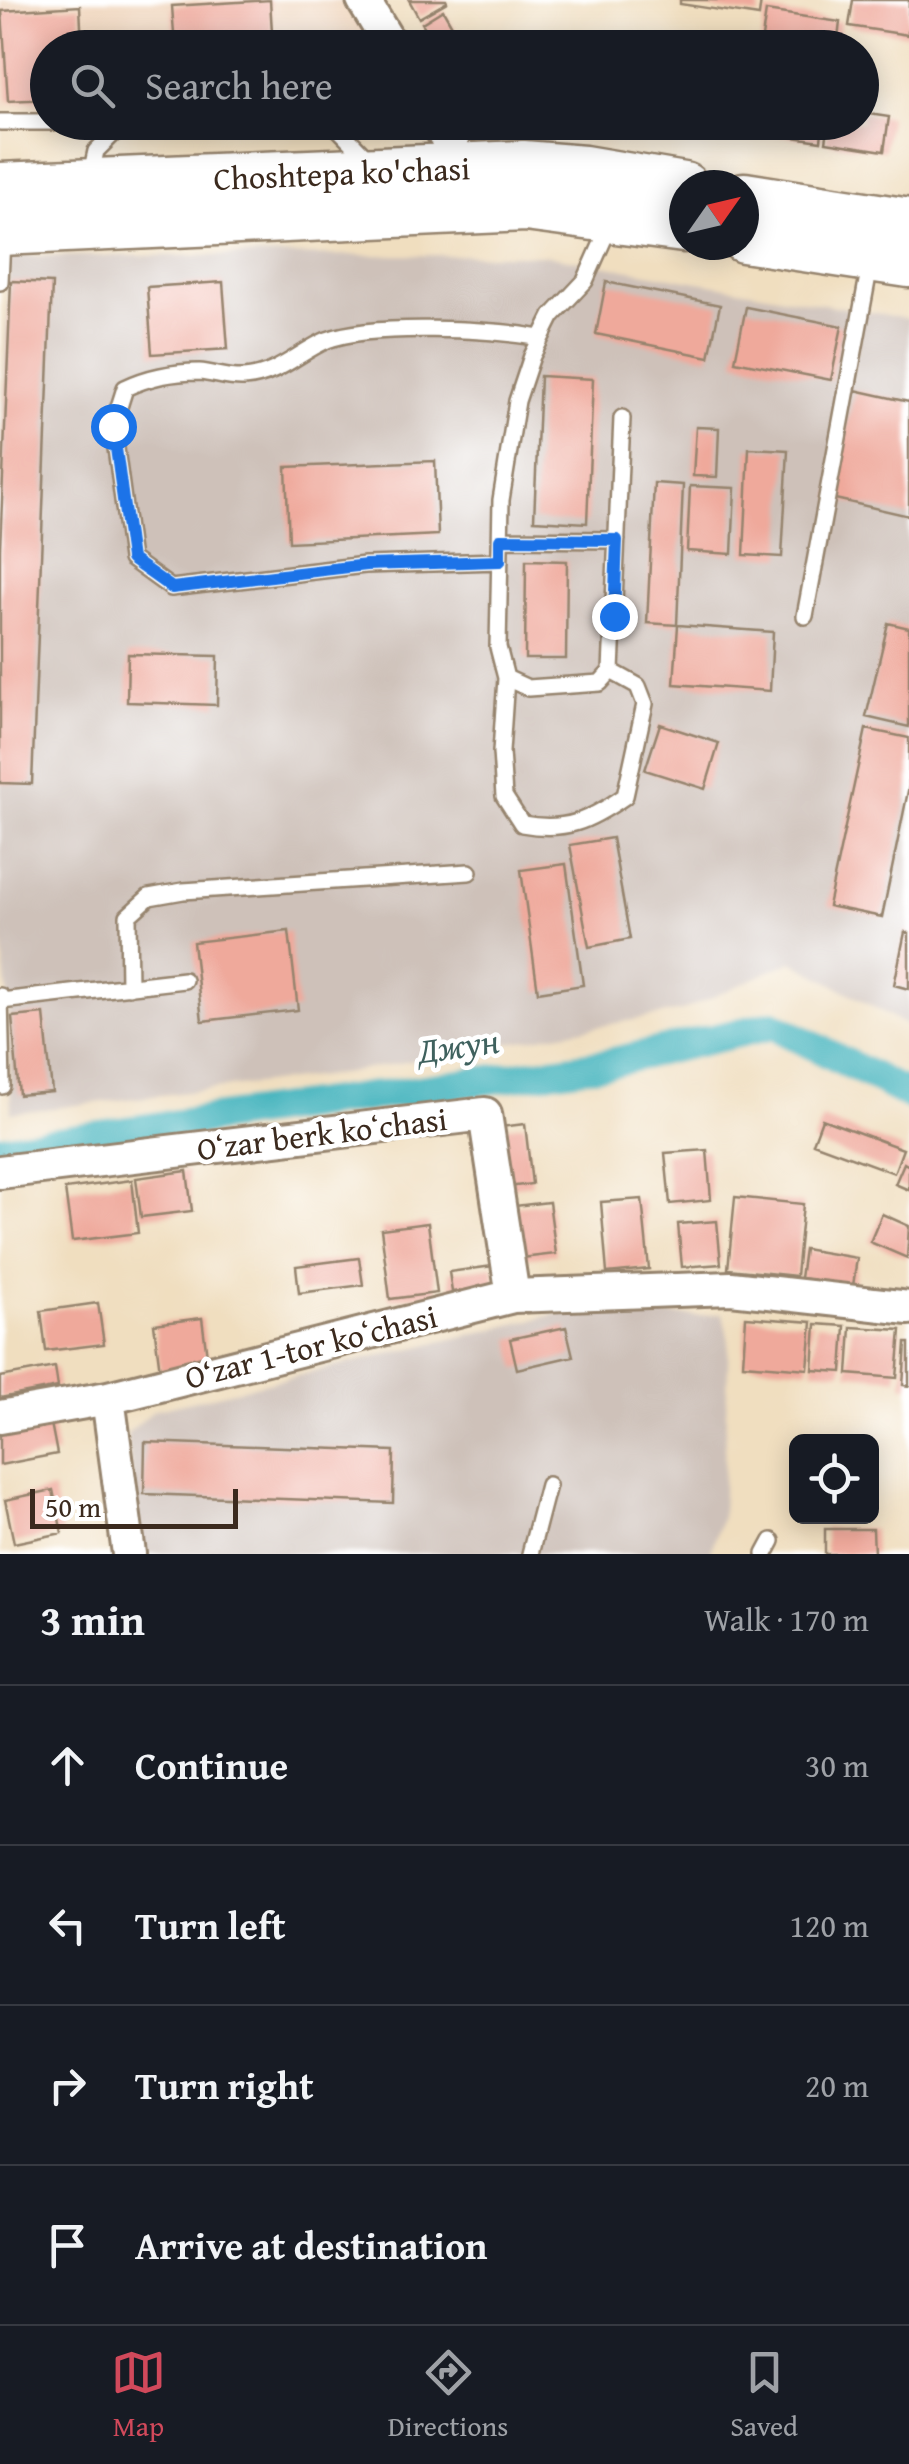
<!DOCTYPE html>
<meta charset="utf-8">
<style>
:root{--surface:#171b24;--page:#242831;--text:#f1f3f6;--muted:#9ea1a6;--line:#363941;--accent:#d1495b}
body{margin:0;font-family:"Gentium Book Plus",serif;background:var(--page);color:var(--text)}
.controls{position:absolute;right:30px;bottom:30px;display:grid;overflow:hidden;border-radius:15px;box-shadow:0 5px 25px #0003}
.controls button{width:90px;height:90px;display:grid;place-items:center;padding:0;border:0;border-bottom:2px solid var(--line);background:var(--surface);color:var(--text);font:50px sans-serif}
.compass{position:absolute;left:669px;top:170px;width:90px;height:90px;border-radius:50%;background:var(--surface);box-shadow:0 5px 25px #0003;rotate:56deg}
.scale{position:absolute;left:30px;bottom:25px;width:208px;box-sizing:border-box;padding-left:10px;border:5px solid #3b2a1e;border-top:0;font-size:28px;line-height:35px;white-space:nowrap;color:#3b2a1e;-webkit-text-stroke:8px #fff;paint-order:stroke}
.stop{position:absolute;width:30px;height:30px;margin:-22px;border:8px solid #1a73e8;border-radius:50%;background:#fff}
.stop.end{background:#1a73e8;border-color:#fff;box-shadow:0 2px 10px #0008}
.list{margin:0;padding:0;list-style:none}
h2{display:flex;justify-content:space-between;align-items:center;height:130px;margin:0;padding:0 40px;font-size:42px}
h2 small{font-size:32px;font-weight:400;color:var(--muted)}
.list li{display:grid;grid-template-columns:65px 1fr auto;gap:30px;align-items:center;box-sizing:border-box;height:160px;padding:0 40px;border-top:2px solid var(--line)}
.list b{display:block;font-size:38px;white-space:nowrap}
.list em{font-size:32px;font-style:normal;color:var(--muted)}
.icon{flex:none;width:55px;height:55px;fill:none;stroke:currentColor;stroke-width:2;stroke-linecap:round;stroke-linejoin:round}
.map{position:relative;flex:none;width:909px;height:1554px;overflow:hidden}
.search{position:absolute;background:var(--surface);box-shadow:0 5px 25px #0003;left:30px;right:30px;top:30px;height:110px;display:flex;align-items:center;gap:25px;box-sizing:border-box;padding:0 35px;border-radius:55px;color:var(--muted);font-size:38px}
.sheet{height:770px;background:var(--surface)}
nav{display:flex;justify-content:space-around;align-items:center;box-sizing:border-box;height:140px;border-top:2px solid var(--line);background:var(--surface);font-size:28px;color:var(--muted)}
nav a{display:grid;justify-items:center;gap:5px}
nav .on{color:var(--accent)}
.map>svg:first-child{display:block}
.built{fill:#f0d5bc}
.industrial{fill:#cec1b9}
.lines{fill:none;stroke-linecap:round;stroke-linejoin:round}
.canal{stroke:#45b4bd;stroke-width:30}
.building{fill:#efa99b}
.lane-casing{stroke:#96846e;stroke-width:20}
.street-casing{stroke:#96846e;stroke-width:38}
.primary-casing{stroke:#96846e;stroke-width:55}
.lane{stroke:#fff;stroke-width:15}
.street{stroke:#fff;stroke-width:32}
.primary{stroke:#fff;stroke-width:50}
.route{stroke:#1a73e8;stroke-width:12}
.labels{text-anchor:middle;stroke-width:9;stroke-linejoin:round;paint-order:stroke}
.street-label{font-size:32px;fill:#3b2a1e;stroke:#fff}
.water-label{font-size:35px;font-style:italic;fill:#3f615e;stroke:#fff}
</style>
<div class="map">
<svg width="909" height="1554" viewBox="0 0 909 1554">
<rect width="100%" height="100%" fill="#fff"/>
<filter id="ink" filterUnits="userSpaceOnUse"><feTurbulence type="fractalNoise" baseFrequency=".01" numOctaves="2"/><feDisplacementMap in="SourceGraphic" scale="20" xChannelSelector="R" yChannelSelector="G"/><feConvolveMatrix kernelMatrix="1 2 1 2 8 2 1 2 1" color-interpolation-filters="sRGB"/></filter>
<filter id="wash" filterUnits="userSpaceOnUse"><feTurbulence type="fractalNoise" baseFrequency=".0048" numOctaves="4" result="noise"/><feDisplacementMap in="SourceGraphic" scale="40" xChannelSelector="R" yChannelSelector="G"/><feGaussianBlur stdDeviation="2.25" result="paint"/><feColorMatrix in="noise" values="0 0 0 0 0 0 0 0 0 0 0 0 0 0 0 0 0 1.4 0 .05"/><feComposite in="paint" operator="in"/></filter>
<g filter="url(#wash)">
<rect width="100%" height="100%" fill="#f0debf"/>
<path class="built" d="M0 0H353L384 47 48 48 47 107 0 108Z"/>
<path class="industrial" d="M545 255 909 319V1027L792 961 682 1011 340 1074 11 1113 8 1000 0 918V478L9 256Z
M569 1311 700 1316 723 1313 729 1341 722 1516 710 1554H140L127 1434 154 1410Z"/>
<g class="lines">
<path class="canal" d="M0 1149 608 1063 773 1025 909 1095"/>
</g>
<g id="blocks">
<path class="building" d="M270 0 273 48H175L172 6Z
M409 0H446L447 2 419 18Z
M680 0H761L759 16 680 4Z
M853 0H909L908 35 849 26Z
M80 6 82 48H48V99L8 101 2 11Z
M443 10 465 48H437L422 23Z
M766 11 840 22 837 48H786L761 44Z
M513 30 596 42 595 48H510Z
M473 32 504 36 503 48H471Z
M366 40V48H318V42Z
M862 113 889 117 884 151 826 142 829 122H862Z
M752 122H823L821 141 751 131Z
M11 281 52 283 32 784 0 783V549Z
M223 282 228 349 152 354 147 287Z
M606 282 720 305 709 357 596 334Z
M746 307 842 326 831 380 735 361Z
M540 376 593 379 587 523 534 520Z
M855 390 909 402V516L831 498Z
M696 427 719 428 717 477 693 476Z
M749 448 788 450 782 557 744 555Z
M435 461 438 535 289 542 286 467Z
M654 483 683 485 677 625 647 623Z
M690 486 735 488 732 554 687 551Z
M526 560 567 561 566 659H525Z
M888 623 909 628V727L866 717Z
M678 625 773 632 770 691 674 684Z
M128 654 218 656 217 705 127 702Z
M660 724 719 743 705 789 645 770Z
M866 729 909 738V786L882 917 828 906Z
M612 838 630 939 589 947 570 845Z
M566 864 583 985 538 992 521 870Z
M289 931 298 1010 202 1021 193 942Z
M905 932 909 933V989L894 985Z
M44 1014 52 1092 19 1095 12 1017Z
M822 1119 903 1149 894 1173 813 1143Z
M525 1124 532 1184 507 1187 500 1127Z
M707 1150 711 1200 670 1204 665 1153Z
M904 1163 909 1166V1190L895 1184Z
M187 1171 192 1211 141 1217 136 1178Z
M132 1180 138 1233 72 1241 65 1189Z
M735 1197 803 1204 796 1276 728 1269Z
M642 1199 649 1269 607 1273 601 1202Z
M549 1202 556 1254 513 1259 506 1207Z
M882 1214 909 1226 907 1258 870 1242Z
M717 1221 721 1264 682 1267 678 1224Z
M428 1223 437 1293 390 1299 381 1229Z
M804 1249 857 1258 853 1286 800 1278Z
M359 1258 363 1285 299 1293 296 1266Z
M493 1266 496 1286 452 1292 449 1272Z
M98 1303 104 1344 46 1351 41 1311Z
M746 1317 812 1322 808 1369 743 1364Z
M202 1318 208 1364 160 1371 154 1324Z
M816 1324 845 1326 842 1372 813 1370Z
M566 1327 573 1356 517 1369 510 1339Z
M851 1327 901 1330 897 1378 848 1374Z
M906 1343H909V1386L903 1385Z
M55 1367 58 1387 0 1398V1377Z
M51 1423 57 1454 0 1465V1433Z
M145 1442 394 1451 393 1503 144 1494Z
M53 1490 62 1533 14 1543 5 1500Z
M825 1529H873L874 1554H825Z"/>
</g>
</g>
<g filter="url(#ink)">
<use href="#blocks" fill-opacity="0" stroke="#96846e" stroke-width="2.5"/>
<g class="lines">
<g class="lane-casing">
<path id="lane" d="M0 122H150
M332 122 369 160
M90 178 96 151 123 124
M610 225 585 281 552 316 532 356 517 401 501 500 498 647 506 678 528 688 600 683 611 671 622 418
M0 282 2 239
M501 539 617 540
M500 561 365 565 171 588 131 559 113 426 125 388C148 377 172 372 199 372 214 373 229 379 244 378 277 376 299 352 327 340 372 323 493 329 541 338
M805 616 870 265
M506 678 501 752 504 796 522 824C566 832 589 821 625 796L645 704 638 686 611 671
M129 987 128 916 149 897 183 891 469 872
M0 996 2 1086
M1 1001 184 980
M530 1554 548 1485
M765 1554 772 1541"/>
</g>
<g class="street-casing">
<path id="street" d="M363 0 392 48
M437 122 464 167 465 182
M0 1172 485 1114 513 1296
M108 1398 129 1554
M0 1417 108 1398 513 1296 731 1288 909 1308"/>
</g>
<g class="primary-casing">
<g id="primary">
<path id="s1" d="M0 188 523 166 584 171 684 188"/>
<path d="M744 198 909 224"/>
<path d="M0 230 526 206 684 227"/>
<path d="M744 237 909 262"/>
</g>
</g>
<use href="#lane" class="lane"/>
<use href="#street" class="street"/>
<use href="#primary" class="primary"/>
</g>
</g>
<g class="lines" filter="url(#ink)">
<path class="route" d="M113 426 131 559 172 588 366 565 500 561V539L617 540 614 616"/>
</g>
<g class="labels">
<g class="street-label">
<text dy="11" stroke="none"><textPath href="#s1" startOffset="342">Choshtepa ko'chasi</textPath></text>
<text transform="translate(322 1134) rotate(-7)" y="11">Oʻzar berk koʻchasi</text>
<text transform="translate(311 1347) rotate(-14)" y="11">O‘zar 1-tor koʻchasi</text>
</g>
<g class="water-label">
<text transform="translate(458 1046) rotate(-8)" y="12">Джун</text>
</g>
</g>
</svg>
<div class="controls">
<button><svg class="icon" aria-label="locate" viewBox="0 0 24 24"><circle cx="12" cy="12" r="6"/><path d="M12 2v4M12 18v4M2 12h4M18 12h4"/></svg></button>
</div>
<svg class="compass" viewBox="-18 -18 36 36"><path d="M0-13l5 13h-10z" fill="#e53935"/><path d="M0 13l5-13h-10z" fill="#9ea1a6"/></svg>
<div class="scale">50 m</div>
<div class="stop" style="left:113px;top:426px"></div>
<div class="stop end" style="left:614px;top:616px"></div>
<div class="search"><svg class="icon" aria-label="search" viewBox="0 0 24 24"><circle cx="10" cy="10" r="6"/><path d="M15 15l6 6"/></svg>Search here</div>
</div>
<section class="sheet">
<h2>3 min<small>Walk · 170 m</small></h2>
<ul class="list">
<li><svg class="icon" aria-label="ahead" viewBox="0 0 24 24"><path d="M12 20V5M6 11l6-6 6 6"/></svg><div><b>Continue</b></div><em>30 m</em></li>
<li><svg class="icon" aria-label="left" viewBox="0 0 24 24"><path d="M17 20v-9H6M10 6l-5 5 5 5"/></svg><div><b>Turn left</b></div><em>120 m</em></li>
<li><svg class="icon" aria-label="right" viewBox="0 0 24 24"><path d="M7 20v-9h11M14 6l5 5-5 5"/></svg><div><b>Turn right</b></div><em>20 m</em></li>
<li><svg class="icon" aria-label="arrive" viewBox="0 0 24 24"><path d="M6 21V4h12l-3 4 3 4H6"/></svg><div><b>Arrive at destination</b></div></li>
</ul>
</section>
<nav>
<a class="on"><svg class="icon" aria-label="map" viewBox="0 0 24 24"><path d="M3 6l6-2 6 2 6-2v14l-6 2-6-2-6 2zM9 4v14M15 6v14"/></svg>Map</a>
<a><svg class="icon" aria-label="directions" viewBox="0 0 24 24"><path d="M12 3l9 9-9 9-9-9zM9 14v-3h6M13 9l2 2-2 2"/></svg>Directions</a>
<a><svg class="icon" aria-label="saved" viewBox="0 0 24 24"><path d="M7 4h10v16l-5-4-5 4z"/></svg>Saved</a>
</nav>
